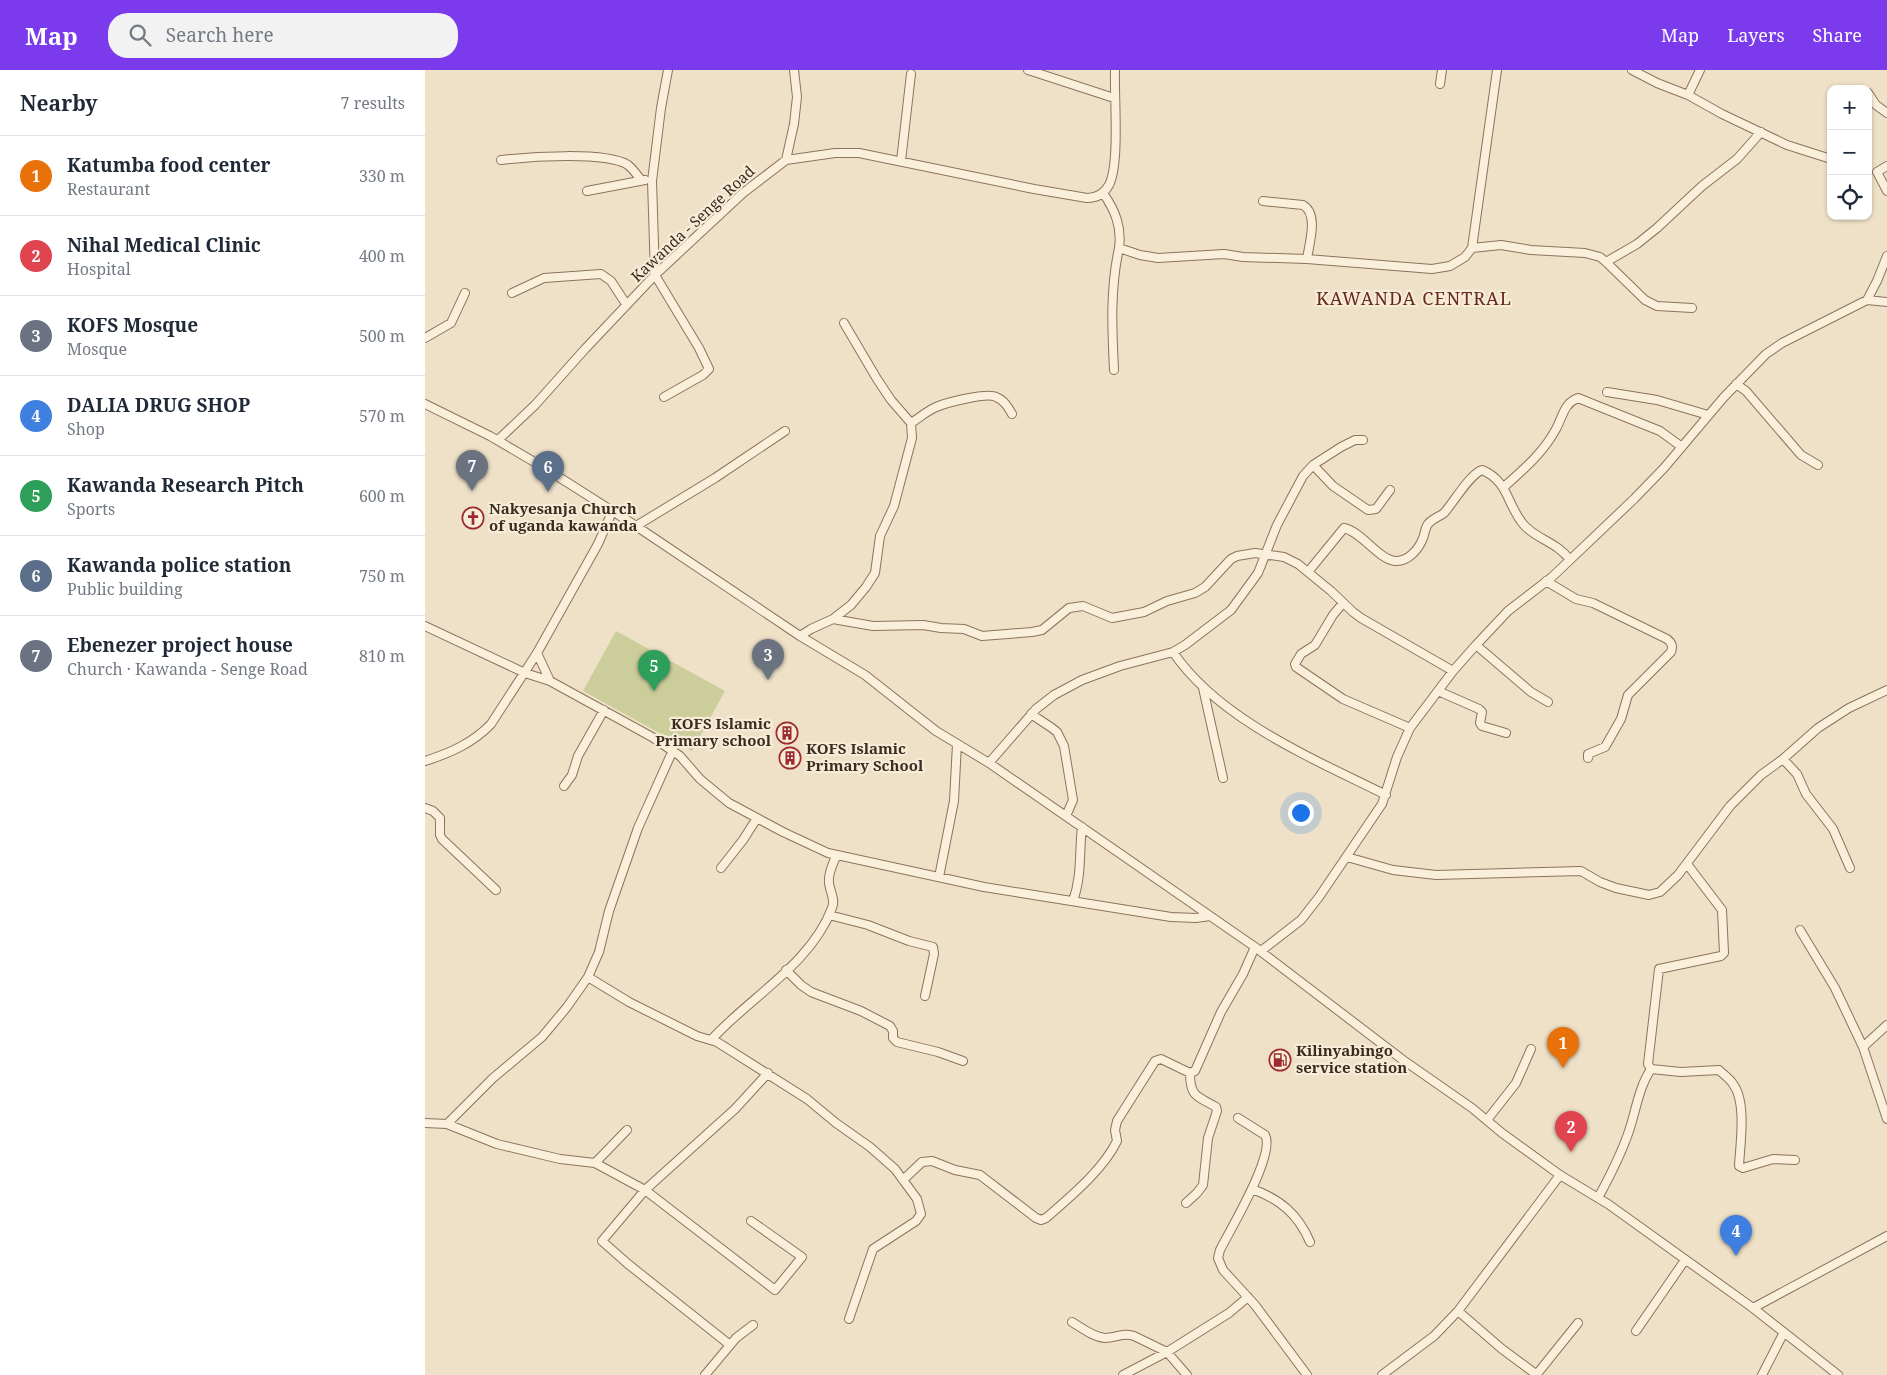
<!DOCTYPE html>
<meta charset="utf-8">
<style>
:root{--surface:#fff;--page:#f2f2f3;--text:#1f2937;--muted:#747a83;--line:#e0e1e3;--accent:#7c3aed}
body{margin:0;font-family:"Noto Serif",serif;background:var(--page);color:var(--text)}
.controls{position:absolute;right:15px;top:15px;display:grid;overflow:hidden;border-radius:10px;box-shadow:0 1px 4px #0004}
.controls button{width:45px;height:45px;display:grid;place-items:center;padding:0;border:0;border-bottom:1px solid var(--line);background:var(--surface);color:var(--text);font:25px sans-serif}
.you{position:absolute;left:875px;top:742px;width:18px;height:18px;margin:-12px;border:4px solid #fff;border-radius:50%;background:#1a73e8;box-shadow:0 0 0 8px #1a73e833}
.badge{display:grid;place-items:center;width:32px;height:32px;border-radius:50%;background:var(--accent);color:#fff;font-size:16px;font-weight:700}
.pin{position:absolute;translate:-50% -41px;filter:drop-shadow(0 1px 2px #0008)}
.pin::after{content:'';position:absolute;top:26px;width:18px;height:15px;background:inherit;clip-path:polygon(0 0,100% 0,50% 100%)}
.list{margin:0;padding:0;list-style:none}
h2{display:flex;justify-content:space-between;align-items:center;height:65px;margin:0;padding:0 20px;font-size:21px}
h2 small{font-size:16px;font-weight:400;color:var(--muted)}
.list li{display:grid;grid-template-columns:32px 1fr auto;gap:15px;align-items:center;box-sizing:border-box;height:80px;padding:0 20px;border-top:1px solid var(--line)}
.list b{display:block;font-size:19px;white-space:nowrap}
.list p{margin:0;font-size:16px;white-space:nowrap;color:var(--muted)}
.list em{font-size:16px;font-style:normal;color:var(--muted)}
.icon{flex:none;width:28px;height:28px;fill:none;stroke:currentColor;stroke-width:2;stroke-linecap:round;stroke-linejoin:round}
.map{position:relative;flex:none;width:1462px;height:1305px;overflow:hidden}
header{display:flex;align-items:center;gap:30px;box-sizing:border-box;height:70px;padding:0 25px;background:var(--accent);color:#fff}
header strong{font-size:24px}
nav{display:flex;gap:28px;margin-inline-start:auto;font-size:18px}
.search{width:350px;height:45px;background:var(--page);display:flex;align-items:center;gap:12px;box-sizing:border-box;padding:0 18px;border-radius:20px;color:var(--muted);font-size:19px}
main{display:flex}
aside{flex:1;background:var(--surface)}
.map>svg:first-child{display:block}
.green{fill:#cbce9a}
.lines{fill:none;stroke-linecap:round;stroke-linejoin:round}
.minor-casing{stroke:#8c735c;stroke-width:10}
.minor{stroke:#faefdb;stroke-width:8}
.labels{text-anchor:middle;stroke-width:4.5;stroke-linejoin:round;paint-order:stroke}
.street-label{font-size:15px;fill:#3c2c20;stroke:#f7ecd7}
.poi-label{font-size:15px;font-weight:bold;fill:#3c2c20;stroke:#f7ecd7;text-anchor:start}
.quarter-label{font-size:18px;letter-spacing:1px;fill:#692a1e;stroke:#f7ecd7}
</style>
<header>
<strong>Map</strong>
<div class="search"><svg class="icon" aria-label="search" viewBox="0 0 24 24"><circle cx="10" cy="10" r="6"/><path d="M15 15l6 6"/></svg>Search here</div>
<nav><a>Map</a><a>Layers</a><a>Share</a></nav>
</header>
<main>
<aside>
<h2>Nearby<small>7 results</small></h2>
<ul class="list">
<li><span class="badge" style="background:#e8710a">1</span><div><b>Katumba food center</b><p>Restaurant</p></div><em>330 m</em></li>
<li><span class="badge" style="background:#e0444e">2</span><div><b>Nihal Medical Clinic</b><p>Hospital</p></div><em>400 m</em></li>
<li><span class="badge" style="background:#6b7280">3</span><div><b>KOFS Mosque</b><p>Mosque</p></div><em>500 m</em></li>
<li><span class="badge" style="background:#3f7fe0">4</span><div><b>DALIA DRUG SHOP</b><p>Shop</p></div><em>570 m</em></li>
<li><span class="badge" style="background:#2e9e5b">5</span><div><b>Kawanda Research Pitch</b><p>Sports</p></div><em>600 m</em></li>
<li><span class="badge" style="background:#5c6f8a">6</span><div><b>Kawanda police station</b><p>Public building</p></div><em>750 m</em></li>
<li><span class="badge" style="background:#6b7280">7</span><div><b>Ebenezer project house</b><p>Church · Kawanda - Senge Road</p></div><em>810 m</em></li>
</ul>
</aside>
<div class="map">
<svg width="1462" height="1305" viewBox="0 0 1462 1305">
<rect width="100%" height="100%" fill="#efe1c7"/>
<path class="green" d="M191 561 300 621 267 681 158 621Z"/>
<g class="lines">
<g class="minor-casing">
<path id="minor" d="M603 0 689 28
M1207 0 1232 13 1263 25 1297 44 1362 75 1406 89
M1015 14 1017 0
M1443 23 1451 35 1462 43
M1263 25 1275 0
M76 90C103 87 180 81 203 95 208 99 212 105 216 110
M361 90 369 54 372 27 369 0
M476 91 486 4
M1462 96 1452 102 1462 121
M162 121 220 110
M678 123C690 140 697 157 694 178L715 185 733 188 799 184 818 187 882 189 1007 199 1025 196 1040 187 1047 178 1072 0
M838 131 878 135C894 144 884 174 882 189
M1047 178 1076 175 1106 180 1160 183 1175 187 1181 192 1220 230 1232 236 1267 238
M1181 192 1212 174 1232 158 1277 116 1312 89 1336 62
M87 223 119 208 176 204 186 211 201 234
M1442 230 1452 211 1462 186
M0 268 26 253 40 223
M689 300C687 259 685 219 694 178
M1311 314 1321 321 1376 385 1393 395
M1182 322 1232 330 1283 345
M239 327 278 305 284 299 274 278 230 205 227 111 236 38 243 0
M0 334 65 366 118 397 211 456 375 566 440 605 511 661 564 693 830 877 978 990 1047 1038 1077 1063 1135 1105 1183 1134 1328 1238 1413 1305
M486 353C494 348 501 342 509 338 519 333 562 322 571 327 579 330 583 337 587 344
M73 370 110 335 160 279 230 205 318 123 361 90 410 83H434L609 119 662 128C672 128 679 124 684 115 695 94 689 27 690 0
M888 395 908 416 943 440 951 439 965 420
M1079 417C1098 400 1119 382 1131 359 1138 346 1139 333 1153 328L1235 361 1257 377
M211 456 290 408 360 361
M883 502 919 458C937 462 953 489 970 491 983 492 994 479 998 468 1000 463 1000 458 1003 454 1008 448 1014 447 1019 443 1029 432 1044 405 1057 400 1084 411 1082 436 1099 455 1111 469 1132 472 1145 490
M1121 511 1151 529 1168 533 1242 569C1247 573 1248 576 1246 582L1203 625 1196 649 1180 677 1163 684V688
M918 533 908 545 890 575 876 584 870 594 871 597 918 629 985 658
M408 549 448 556 498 555 516 558 539 559 557 566 607 562 617 560 644 538 658 536 687 548 719 542 742 531 770 523 780 517 806 489 812 486 830 483 859 487 873 494 906 521 928 542 936 548 1028 601
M0 556 100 603 125 611 227 667 255 686 275 709 304 733 358 762 403 783 559 817 746 847 771 848 785 846
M375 566 386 559 408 549 426 535 441 517 450 503 455 466 469 436 487 368 486 353 466 330 452 309 419 253
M1051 575 1106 622 1123 632
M748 582C794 650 889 689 961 725
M112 583 125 611
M778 618 798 708
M1013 621 1054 639 1057 642 1055 653 1057 656 1081 663
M606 644 627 658 632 662 639 676 648 730 641 746
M1358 689 1372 704 1381 724 1408 759 1425 798
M0 691C25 683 48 673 66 654L112 583 173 474 187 442
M564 693 611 639 629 625 657 610 695 596 748 582 760 575 806 540 833 503 852 455 878 406 888 395 916 377 930 370H938
M139 716 147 705 153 686 179 640
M0 738 8 741 15 748V765L17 769 71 820
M922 787 968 800 1011 805 1156 801 1175 812 1191 818 1224 825 1235 822 1253 805 1305 736 1336 705 1358 689 1393 658 1424 638 1462 620
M296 798 318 770 332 748
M514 807 529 731 532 674
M648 831C657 806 654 782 657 757
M404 845 443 855 484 871 508 877 509 884 500 926
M1375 860 1410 918 1438 977
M836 881 876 850 894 827 957 734 972 687 985 658 1028 601 1051 575 1083 541 1127 507 1209 429 1239 398 1299 327 1341 284 1357 273 1442 230 1462 232
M361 900 376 915 386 922 436 941 465 956 468 961V968L472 972 513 982 538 991
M163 907 204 932 272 966 292 972 382 1029 411 1053 445 1077 470 1099 492 1129 496 1144 491 1151 448 1179 424 1249
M1462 955 1438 977 1462 1049
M286 970C325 927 386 894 407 838 411 829 404 820 404 812 403 803 408 794 411 786
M1226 999 1256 1002 1294 1000C1299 1005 1305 1009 1308 1014 1322 1032 1315 1075 1314 1096L1318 1098 1348 1089 1370 1090
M813 1048 840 1065C851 1084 805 1160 795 1180L793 1188 798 1200 830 1235 882 1305
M1062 1050 1091 1013 1106 979
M0 1053 22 1054 72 1074 135 1089 170 1093 202 1060
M22 1054 68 1008 117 967 142 937 163 907 174 882 184 841 213 758 248 680
M170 1093 220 1120 350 1220 377 1187 326 1151
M478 1110 497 1092 507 1091 530 1100 555 1105 611 1148 616 1150 621 1148C645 1127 678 1100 692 1071L690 1060 692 1051 730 991 736 989 765 1003 770 1001 796 942 818 904 830 877
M827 1119C855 1129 873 1144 885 1172
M1173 1128C1185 1106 1196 1085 1204 1061 1211 1040 1214 1017 1226 999L1223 994 1234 899 1296 886 1299 883 1297 840 1262 794
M761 1133 772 1123 778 1115 783 1068 792 1041 791 1037C773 1026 765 1028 765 1003
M1328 1238 1462 1166
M1033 1241 1077 1279 1112 1305
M647 1252C657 1258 668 1267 680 1268 691 1268 699 1262 709 1266L742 1282 762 1305
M1211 1261 1260 1190
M305 1275 203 1194 177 1171 220 1120 310 1039 343 1003
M1112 1304 1153 1253
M280 1305 311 1268 328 1255
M698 1305 742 1282 804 1243 823 1227
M957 1305 1009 1266 1033 1241 1135 1105
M1337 1305 1358 1264"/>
</g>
<use href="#minor" class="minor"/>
</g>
<defs>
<g id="church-ring" transform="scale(1.125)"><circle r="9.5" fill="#f7ecd7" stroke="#9c2b31" stroke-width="1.5"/><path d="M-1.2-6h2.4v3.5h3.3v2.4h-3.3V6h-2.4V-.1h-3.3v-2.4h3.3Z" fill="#9c2b31"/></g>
<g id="building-ring" transform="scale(1.125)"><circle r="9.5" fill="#f7ecd7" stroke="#9c2b31" stroke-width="1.5"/><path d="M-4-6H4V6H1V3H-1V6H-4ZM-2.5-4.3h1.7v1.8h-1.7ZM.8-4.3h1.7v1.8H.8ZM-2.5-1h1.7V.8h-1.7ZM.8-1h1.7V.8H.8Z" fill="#9c2b31"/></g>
<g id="fuel-ring" transform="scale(1.125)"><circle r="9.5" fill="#f7ecd7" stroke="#9c2b31" stroke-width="1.5"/><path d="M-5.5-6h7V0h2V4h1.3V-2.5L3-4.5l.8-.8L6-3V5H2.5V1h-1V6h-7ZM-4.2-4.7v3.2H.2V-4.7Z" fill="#9c2b31"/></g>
</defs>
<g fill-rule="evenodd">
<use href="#church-ring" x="48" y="448"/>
<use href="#building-ring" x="362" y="663"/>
<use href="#building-ring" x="365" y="688"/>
<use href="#fuel-ring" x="855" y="990"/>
</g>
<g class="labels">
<g class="street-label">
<text transform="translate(268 154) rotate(-43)" y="5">Kawanda - Senge Road</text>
</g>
<g class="poi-label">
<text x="64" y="444">Nakyesanja Church<tspan x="64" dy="17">of uganda kawanda</tspan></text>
<text x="346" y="659" text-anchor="end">KOFS Islamic<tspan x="346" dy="17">Primary school</tspan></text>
<text x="381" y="684">KOFS Islamic<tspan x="381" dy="17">Primary School</tspan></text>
<text x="871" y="986">Kilinyabingo<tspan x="871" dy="17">service station</tspan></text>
</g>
<g class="quarter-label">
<text x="989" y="235">KAWANDA CENTRAL</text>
</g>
</g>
</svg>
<div class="controls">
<button>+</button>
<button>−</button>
<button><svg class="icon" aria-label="locate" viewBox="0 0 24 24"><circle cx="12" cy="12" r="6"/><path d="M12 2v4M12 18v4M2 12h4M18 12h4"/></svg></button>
</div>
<div class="you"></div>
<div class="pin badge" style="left:1138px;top:998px;background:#e8710a">1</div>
<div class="pin badge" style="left:1146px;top:1082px;background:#e0444e">2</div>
<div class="pin badge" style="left:343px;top:610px;background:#6b7280">3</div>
<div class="pin badge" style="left:1311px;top:1186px;background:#3f7fe0">4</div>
<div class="pin badge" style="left:229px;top:621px;background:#2e9e5b">5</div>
<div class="pin badge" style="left:123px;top:422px;background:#5c6f8a">6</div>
<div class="pin badge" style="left:47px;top:421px;background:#6b7280">7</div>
</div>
</main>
